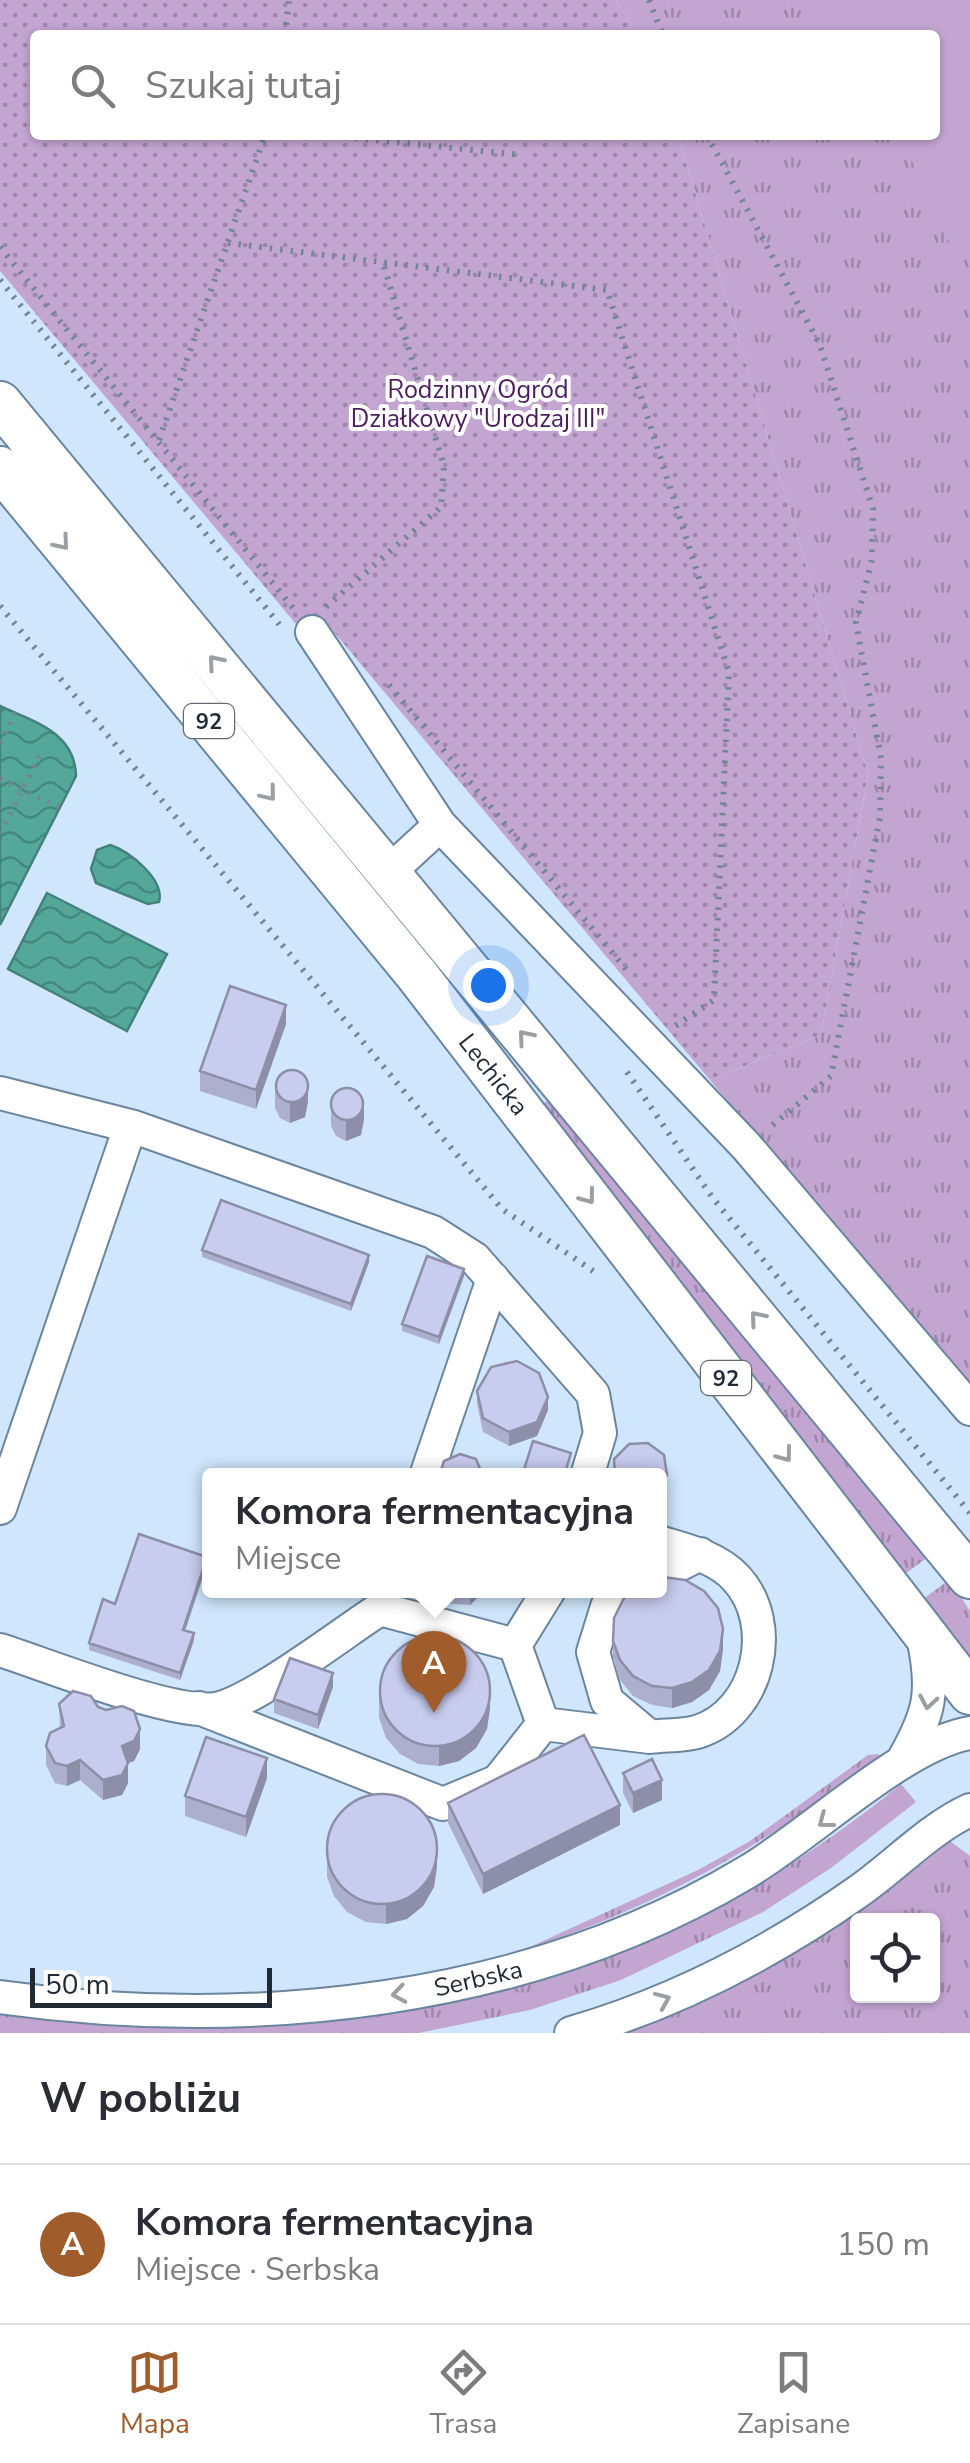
<!DOCTYPE html>
<html lang="pl">
<meta charset="utf-8">
<style>
:root{--surface:#fff;--page:#f2f2f3;--text:#2b2b33;--muted:#7c7c81;--line:#e1e1e2;--accent:#a05d2b}
body{margin:0;font-family:"Nunito Sans",sans-serif;background:var(--page);color:var(--text)}
.controls{position:absolute;right:30px;bottom:30px;display:grid;overflow:hidden;border-radius:10px;box-shadow:0 2px 8px #0004}
.controls button{width:90px;height:90px;display:grid;place-items:center;padding:0;border:0;border-bottom:2px solid var(--line);background:var(--surface);color:var(--text);font:50px sans-serif}
.scale{position:absolute;left:30px;bottom:25px;width:242px;box-sizing:border-box;padding-left:10px;border:5px solid #1f2a35;border-top:0;font-size:28px;line-height:35px;white-space:nowrap;color:#1f2a35;-webkit-text-stroke:8px #fff;paint-order:stroke}
.you{position:absolute;left:488px;top:985px;width:35px;height:35px;margin:-25px;border:8px solid #fff;border-radius:50%;background:#1a73e8;box-shadow:0 0 0 15px #1a73e833}
.badge{display:grid;place-items:center;width:65px;height:65px;border-radius:50%;background:var(--accent);color:#fff;font-size:32px;font-weight:700}
.pin{position:absolute;translate:-50% -82px;filter:drop-shadow(0 2px 5px #0008)}
.pin::after{content:'';position:absolute;top:52px;width:35px;height:30px;background:inherit;clip-path:polygon(0 0,100% 0,50% 100%)}
.popup{position:absolute;left:202px;top:1468px;width:465px;height:130px;box-sizing:border-box;display:grid;place-content:center;border-radius:10px;background:var(--surface);filter:drop-shadow(0 2px 8px #0005);font-size:32px;white-space:nowrap;color:var(--muted)}
.popup b{font-size:38px;color:var(--text)}
.popup::after{content:'';position:absolute;left:50%;top:100%;margin-left:-20px;border:20px solid transparent;border-top-color:var(--surface)}
.list{margin:0;padding:0;list-style:none}
h2{display:flex;justify-content:space-between;align-items:center;height:130px;margin:0;padding:0 40px;font-size:42px}
h2 small{font-size:32px;font-weight:400;color:var(--muted)}
.list li{display:grid;grid-template-columns:65px 1fr auto;gap:30px;align-items:center;box-sizing:border-box;height:160px;padding:0 40px;border-top:2px solid var(--line)}
.list b{display:block;font-size:38px;white-space:nowrap}
.list p{margin:0;font-size:32px;white-space:nowrap;color:var(--muted)}
.list em{font-size:32px;font-style:normal;color:var(--muted)}
.icon{flex:none;width:55px;height:55px;fill:none;stroke:currentColor;stroke-width:2;stroke-linecap:round;stroke-linejoin:round}
.map{position:relative;flex:none;width:970px;height:2033px;overflow:hidden}
.search{position:absolute;background:var(--surface);box-shadow:0 2px 8px #0004;left:30px;right:30px;top:30px;height:110px;display:flex;align-items:center;gap:25px;box-sizing:border-box;padding:0 35px;border-radius:10px;color:var(--muted);font-size:38px}
.sheet{height:290px;background:var(--surface)}
nav{display:flex;justify-content:space-around;align-items:center;box-sizing:border-box;height:140px;border-top:2px solid var(--line);background:var(--surface);font-size:28px;color:var(--muted)}
nav a{display:grid;justify-items:center;gap:5px}
nav .on{color:var(--accent)}
.map>svg:first-child{display:block}
.grass{fill:url(#grass-tufts);fill-rule:evenodd}
.park{fill:#c3a5d1}
.garden{fill:url(#garden-dots)}
.water{fill:url(#water-waves);stroke:#43827b;stroke-width:2.5}
.lines{fill:none;stroke-linecap:round;stroke-linejoin:round}
.minor-casing{stroke:#6b859e;stroke-width:36}
.major-casing{stroke:#6b859e;stroke-width:46}
.path{stroke:#748595;stroke-width:6;stroke-dasharray:2.5 8;stroke-linecap:butt}
.minor{stroke:#fff;stroke-width:32}
.major{stroke:#fff;stroke-width:42}
.wall{fill:#acafce}
.shaded-wall{fill:#8c8fa7}
.building{fill:#c8ccef;stroke:#8c8fa7;stroke-width:2.5}
.oneway{stroke:#9a9fa4}
.labels{text-anchor:middle;stroke-width:8;stroke-linejoin:round;paint-order:stroke}
.shield{fill:#fff;stroke:#626a72;stroke-width:2.5}
.shield-label{font-size:22px;font-weight:bold;fill:#1f2a35}
.park-label{font-size:25px;fill:#4b1d5e;stroke:#fff}
.street-label{font-size:25px;fill:#1f2a35;stroke:#fff}
</style>
<div class="map">
<svg width="970" height="2033" viewBox="0 0 970 2033">
<defs>
<pattern id="grass-tufts" width="24" height="20" patternUnits="userSpaceOnUse" patternTransform="scale(2.5)"><rect width="24" height="20" fill="#c3a5d1"/><path d="M3 7l-1-3M5 7V3M7 7l1-3M15 17l-1-3M17 17v-4M19 17l1-3" fill="none" stroke="#9e87aa"/></pattern>
<pattern id="garden-dots" width="8" height="8" patternUnits="userSpaceOnUse" patternTransform="scale(2.5)"><rect width="8" height="8" fill="#c3a5d1"/><path d="M2 2h.1M6 6h.1" fill="none" stroke="#9e87aa" stroke-width="1.8" stroke-linecap="round"/></pattern>
<pattern id="water-waves" width="16" height="10" patternUnits="userSpaceOnUse" patternTransform="scale(2.5)"><rect width="16" height="10" fill="#53a899"/><path d="M0 5q4-4 8 0t8 0" fill="none" stroke="#44897e"/></pattern>
</defs>
<rect width="100%" height="100%" fill="#cfe6fc"/>
<path class="grass" d="M616 0H970V1390L710 1080 821 1035 868 774 678 135H935V35H637Z
M549 1100 928 1557 901 1577 542 1104Z
M950 1579 970 1611V1667L918 1603Z
M877 1754 881 1756C760 1848 664 1904 519 1952L698 1870 750 1841 868 1755Z
M901 1784 916 1802 831 1868 763 1912 621 1980 530 2010 419 2033H0V2015C342 2033 629 2008 901 1784Z
M950 1841 970 1856V2033H625C745 1992 853 1922 950 1841ZM858 1920H932V1996H858Z"/>
<path class="park" d="M838 0H970V259L956 258 900 135H935V35H854Z"/>
<path class="garden" d="M0 0H616L637 35H35V135H678L868 774 821 1035 710 1080 328 625 306 636 0 271Z"/>
<path class="water" d="M0 706C34 722 75 732 76 776L0 925Z
M110 845C130 851 165 880 159 902L148 904 96 883 91 869 97 850Z
M47 893 167 954 127 1031 8 969Z"/>
<g class="lines">
<g class="minor-casing">
<path id="minor" d="M312 632 440 825 389 872
M440 825 746 1146 970 1409
M0 1093 134 1127 433 1232 475 1259 593 1394 600 1433 587 1476
M426 1476 493 1279
M0 1508 130 1127
M659 1575 700 1554
M632 1590 607 1607 593 1652 607 1701 650 1737C665 1735 682 1736 697 1732 759 1713 779 1624 736 1578 717 1557 685 1550 659 1542
M515 1645 543 1724 650 1737
M0 1650C47 1665 172 1715 215 1709 251 1704 345 1631 380 1609L515 1645 549 1590
M199 1708 443 1804 498 1781 543 1724
M902 1762C930 1714 935 1692 923 1637
M0 1997C251 2032 527 2004 747 1872 811 1834 904 1744 970 1733
M571 2033C674 2003 771 1953 859 1891 896 1865 929 1829 970 1810"/>
</g>
<g class="major-casing">
<path id="major" d="M0 403 970 1577
M0 468 417 975 970 1693"/>
</g>
<path class="path" d="M649 0 663 35
M285 35 289 0
M324 135 522 155
M707 135 820 345 873 509 872 559 856 623 881 758 880 817 831 1076 768 1129
M228 243 607 290 729 672 714 1000 675 1026
M0 247 293 608
M0 280 283 629
M159 440 265 135
M0 606 502 1209 596 1273
M326 607 441 507 444 466 383 263
M389 685 631 975
M0 743 18 707
M0 779 61 808
M0 833 41 753
M627 1072 712 1197 970 1513"/>
<use href="#minor" class="minor"/>
<use href="#major" class="major"/>
</g>
<path class="wall" d="M286 1024 256 1109 200 1091V1071Z
M275 1089 308 1101 305 1117 290 1123 280 1118 275 1108Z
M331 1106 364 1119 361 1135 346 1141 336 1136 331 1126Z
M202 1250 369 1262 351 1311 202 1257Z
M464 1276 439 1344 402 1331V1324Z
M477 1391 548 1410 537 1436 509 1446 483 1432 477 1404Z
M207 1564 185 1630 194 1640 180 1680 89 1650V1643L115 1604Z
M432 1590H485L470 1605 441 1603Z
M613 1641 723 1649 720 1671 709 1690 692 1702 672 1708 652 1705 633 1696 620 1680 613 1660Z
M333 1687 318 1729 274 1713V1699Z
M379 1699 490 1708 487 1729 476 1748 459 1761 439 1766 418 1764 400 1754 386 1738 379 1718Z
M59 1704 98 1707 140 1749 134 1761 128 1763V1783L122 1795 103 1800 80 1780 67 1786 55 1783 46 1765V1746L60 1728Z
M623 1773 662 1800 633 1813 623 1793Z
M267 1778 246 1837 185 1816V1796Z
M448 1803 620 1825 483 1894 448 1823Z
M327 1857 437 1866 434 1887 423 1906 407 1919 386 1924 366 1922 347 1912 334 1896 327 1877Z"/>
<path class="shaded-wall" d="M286 1005V1024L256 1109V1090Z
M308 1082V1101L305 1117 290 1123V1103Z
M364 1099V1119L361 1135 346 1141V1122Z
M369 1255V1262L351 1311V1304Z
M464 1269V1276L439 1344V1337Z
M548 1397V1410L537 1436 509 1446V1432Z
M667 1475V1489L659 1501V1487Z
M207 1557V1564L183 1637V1630Z
M470 1590H485L470 1605Z
M723 1629V1649L720 1671 709 1690 692 1702 672 1708V1688Z
M194 1633V1640L180 1680V1673Z
M333 1673V1687L318 1729V1715Z
M490 1688V1708L487 1729 476 1748 459 1761 439 1766V1746Z
M140 1729V1749L134 1761 128 1763V1783L122 1795 103 1800V1780L122 1746Z
M267 1758V1778L246 1837V1817Z
M80 1760V1780L67 1786V1766Z
M662 1780V1800L633 1813V1793Z
M620 1805V1825L483 1894V1874Z
M437 1846V1866L434 1887 423 1906 407 1919 386 1924V1904Z"/>
<path class="building" d="M230 986 286 1005 256 1090 200 1071Z
M276 1086a16 16 0 1 1 32 0a16 16 0 1 1-32 0Z
M331 1104a16 16 0 1 1 32 0a16 16 0 1 1-32 0Z
M221 1200 369 1255 351 1304 202 1250Z
M427 1256 464 1269 439 1337 402 1324Z
M517 1361 539 1373 548 1397 537 1422 509 1432 483 1418 477 1391 491 1367Z
M533 1441 571 1453 564 1476H522Z
M648 1443 664 1455 667 1475 659 1487V1476H615L614 1459 629 1444Z
M460 1454 476 1459 483 1476H439L444 1461Z
M139 1534 207 1557 183 1630 194 1633 180 1673 89 1643 103 1599 115 1604Z
M663 1577 685 1580 704 1591 718 1608 723 1629 720 1651 709 1670 692 1682 672 1688 652 1686 633 1676 620 1660 613 1641 614 1618 624 1598 634 1590H659V1578Z
M380 1691a55 55 0 1 1 110 0a55 55 0 1 1-110 0Z
M290 1658 333 1673 318 1715 274 1699Z
M73 1691 91 1696 98 1707 106 1710 122 1706 134 1711 140 1729 134 1741 122 1746 128 1763 122 1775 103 1780 80 1760 67 1766 55 1763 46 1746 50 1733 64 1726 59 1704Z
M584 1735 620 1805 483 1874 448 1803Z
M206 1737 267 1758 246 1817 185 1796Z
M652 1759 662 1780 633 1793 623 1773Z
M327 1849a55 55 0 1 1 110 0a55 55 0 1 1-110 0Z"/>
<defs><path id="oneway-chevron" d="M-2-3.5L2.5 0L-2 3.5" fill="none" stroke-width="1.6" stroke-linecap="round" stroke-linejoin="round" transform="scale(2.5)"/></defs>
<g class="oneway">
<use href="#oneway-chevron" transform="translate(62 543) rotate(50)"/>
<use href="#oneway-chevron" transform="translate(215 662) rotate(-130)"/>
<use href="#oneway-chevron" transform="translate(269 794) rotate(51)"/>
<use href="#oneway-chevron" transform="translate(525 1037) rotate(-130)"/>
<use href="#oneway-chevron" transform="translate(588 1197) rotate(53)"/>
<use href="#oneway-chevron" transform="translate(757 1318) rotate(-130)"/>
<use href="#oneway-chevron" transform="translate(785 1455) rotate(53)"/>
<use href="#oneway-chevron" transform="translate(928 1702) rotate(100)"/>
<use href="#oneway-chevron" transform="translate(825 1821) rotate(143)"/>
<use href="#oneway-chevron" transform="translate(399 1994) rotate(171)"/>
<use href="#oneway-chevron" transform="translate(663 2000) rotate(-23)"/>
</g>
<g class="labels">
<g class="shield">
<rect x="184" y="704" width="50" height="34" rx="8"/>
<rect x="701" y="1361" width="50" height="34" rx="8"/>
</g>
<g class="shield-label">
<text x="209" y="729">92</text>
<text x="726" y="1386">92</text>
</g>
<g class="park-label">
<text x="478" y="398">Rodzinny Ogród<tspan x="478" dy="29">Działkowy "Urodzaj III"</tspan></text>
</g>
<g class="street-label">
<text transform="translate(494 1074) rotate(52)" y="9">Lechicka</text>
<text transform="translate(478 1978) rotate(-13)" y="9">Serbska</text>
</g>
</g>
</svg>
<div class="controls">
<button><svg class="icon" aria-label="locate" viewBox="0 0 24 24"><circle cx="12" cy="12" r="6"/><path d="M12 2v4M12 18v4M2 12h4M18 12h4"/></svg></button>
</div>
<div class="scale">50 m</div>
<div class="you"></div>
<div class="pin badge" style="left:434px;top:1713px">A</div>
<div class="popup"><b>Komora fermentacyjna</b>Miejsce</div>
<div class="search"><svg class="icon" aria-label="search" viewBox="0 0 24 24"><circle cx="10" cy="10" r="6"/><path d="M15 15l6 6"/></svg>Szukaj tutaj</div>
</div>
<section class="sheet">
<h2>W pobliżu<small></small></h2>
<ul class="list">
<li><span class="badge">A</span><div><b>Komora fermentacyjna</b><p>Miejsce · Serbska</p></div><em>150 m</em></li>
</ul>
</section>
<nav>
<a class="on"><svg class="icon" aria-label="map" viewBox="0 0 24 24"><path d="M3 6l6-2 6 2 6-2v14l-6 2-6-2-6 2zM9 4v14M15 6v14"/></svg>Mapa</a>
<a><svg class="icon" aria-label="directions" viewBox="0 0 24 24"><path d="M12 3l9 9-9 9-9-9zM9 14v-3h6M13 9l2 2-2 2"/></svg>Trasa</a>
<a><svg class="icon" aria-label="saved" viewBox="0 0 24 24"><path d="M7 4h10v16l-5-4-5 4z"/></svg>Zapisane</a>
</nav>
